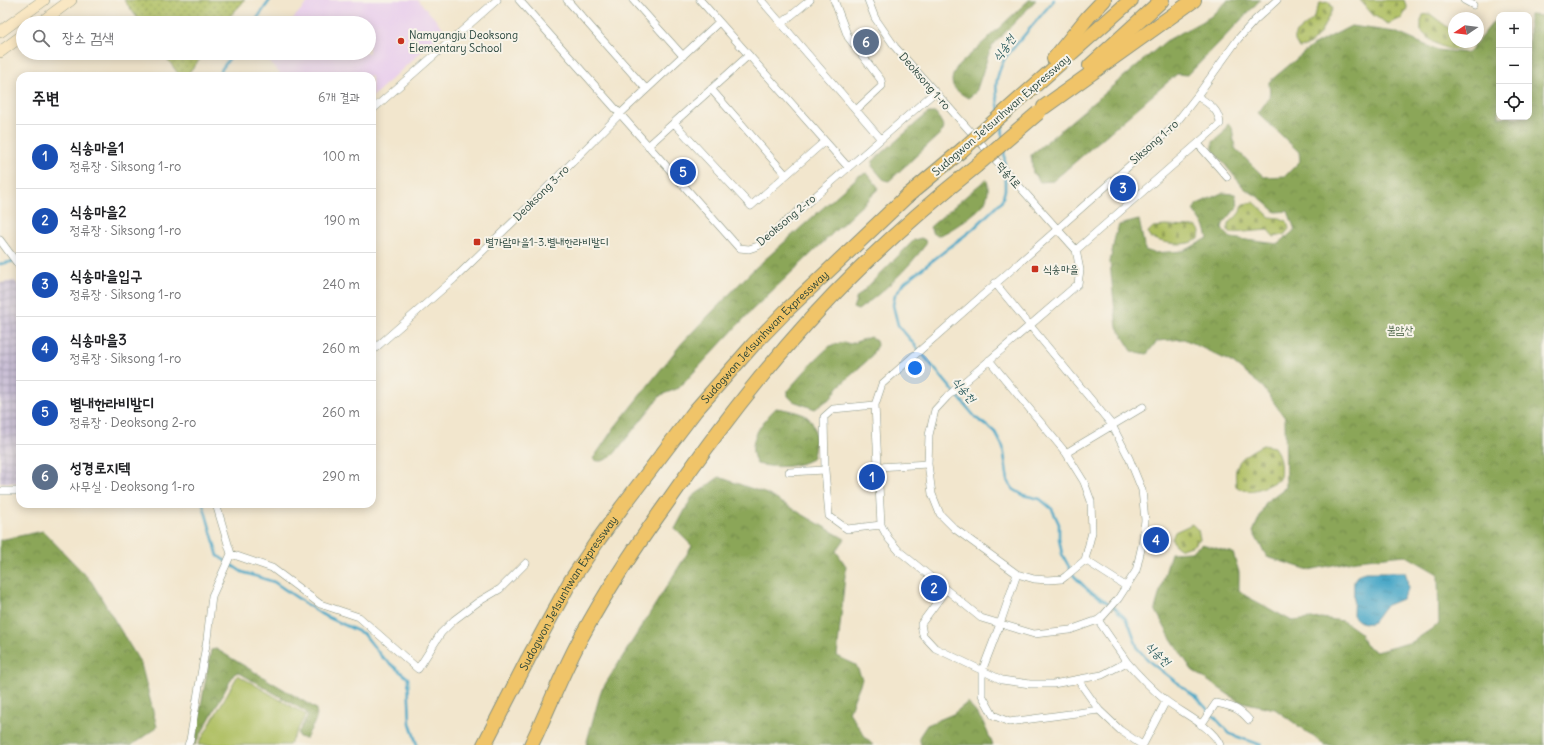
<!DOCTYPE html>
<html lang="ko">
<meta charset="utf-8">
<style>
:root{--surface:#fff;--page:#f6f6f6;--text:#202124;--muted:#757577;--line:#e0e0e0;--accent:#1a73e8}
body{margin:0;font-family:Delius,"Poor Story",sans-serif;background:var(--page);color:var(--text)}
.controls{position:absolute;right:12px;top:12px;display:grid;overflow:hidden;border-radius:8px;box-shadow:0 2px 10px #0003}
.controls button{width:36px;height:36px;display:grid;place-items:center;padding:0;border:0;border-bottom:1px solid var(--line);background:var(--surface);color:var(--text);font:20px sans-serif}
.compass{position:absolute;left:1448px;top:12px;width:36px;height:36px;border-radius:50%;background:var(--surface);box-shadow:0 2px 10px #0003;rotate:257deg}
.you{position:absolute;left:915px;top:368px;width:14px;height:14px;margin:-10px;border:3px solid #fff;border-radius:50%;background:#1a73e8;box-shadow:0 0 0 6px #1a73e833}
.badge{display:grid;place-items:center;width:26px;height:26px;border-radius:50%;background:var(--accent);color:#fff;font-size:13px;font-weight:700}
.pin{position:absolute;translate:-50% -50%;border:2px solid #fff;box-shadow:0 1px 4px #0006}
.list{margin:0;padding:0;list-style:none}
h2{display:flex;justify-content:space-between;align-items:center;height:52px;margin:0;padding:0 16px;font-size:17px}
h2 small{font-size:13px;font-weight:400;color:var(--muted)}
.list li{display:grid;grid-template-columns:26px 1fr auto;gap:12px;align-items:center;box-sizing:border-box;height:64px;padding:0 16px;border-top:1px solid var(--line)}
.list b{display:block;font-size:15px;white-space:nowrap}
.list p{margin:0;font-size:13px;white-space:nowrap;color:var(--muted)}
.list em{font-size:13px;font-style:normal;color:var(--muted)}
.icon{flex:none;width:22px;height:22px;fill:none;stroke:currentColor;stroke-width:2;stroke-linecap:round;stroke-linejoin:round}
.map{position:relative;flex:none;width:1544px;height:745px;overflow:hidden}
.search{position:absolute;background:var(--surface);box-shadow:0 2px 10px #0003;left:16px;top:16px;width:360px;height:44px;display:flex;align-items:center;gap:10px;box-sizing:border-box;padding:0 14px;border-radius:22px;color:var(--muted);font-size:15px}
.panel{position:absolute;background:var(--surface);box-shadow:0 2px 10px #0003;left:16px;top:72px;width:360px;height:436px;border-radius:12px}
.map>svg:first-child{display:block}
.built{fill:#ead1ec}
.industrial{fill:url(#industrial-grid)}
.forest{fill:url(#forest-crowns);stroke:#557246}
.cemetery{fill:url(#cemetery-stones);stroke:#677e4b}
.park{fill:url(#park-dots);stroke:#677e4b}
.garden{fill:#afbf62;stroke:#677e4b}
.water{fill:url(#water-ripples);stroke:#34727e}
.lines{fill:none;stroke-linecap:round;stroke-linejoin:round}
.stream{stroke:#49a7c7;stroke-width:2.5}
.street-casing{stroke:#889280;stroke-width:8}
.secondary-casing{stroke:#889280;stroke-width:12}
.highway-casing{stroke:#889280;stroke-width:16}
.street{stroke:#fff;stroke-width:7}
.secondary{stroke:#f9e7c3;stroke-width:11}
.highway{stroke:#f0c469;stroke-width:14}
.highway-bridge-casing{stroke:#889280;stroke-width:16;stroke-linecap:butt}
.highway-bridge{stroke:#f0c469;stroke-width:14}
.poi-dot{fill:#c8321e;stroke:#f7f3e8;stroke-width:1.5}
.labels{text-anchor:middle;stroke-width:4;stroke-linejoin:round;paint-order:stroke}
.poi-label{font-size:11px;fill:#1f3d34;stroke:#f7f3e8;text-anchor:start}
.street-label{font-size:11px;fill:#1f3d34;stroke:#f7f3e8}
.park-label{font-size:11px;fill:#435e40;stroke:#f7f3e8}
.water-label{font-size:12px;font-style:italic;fill:#2c5d60;stroke:#f7f3e8}
</style>
<div class="map">
<svg width="1544" height="745" viewBox="0 0 1544 745">
<defs>
<pattern id="industrial-grid" width="8" height="8" patternUnits="userSpaceOnUse"><rect width="8" height="8" fill="#cabfd6"/><path d="M0 4h8M4 0v8" fill="none" stroke="#a39cae"/></pattern>
<pattern id="forest-crowns" width="20" height="18" patternUnits="userSpaceOnUse"><rect width="20" height="18" fill="#8ba658"/><path d="M2 6a3 3 0 1 1 6 0M12 15a3 3 0 1 1 6 0" fill="none" stroke="#71884a"/></pattern>
<pattern id="cemetery-stones" width="16" height="16" patternUnits="userSpaceOnUse"><rect width="16" height="16" fill="#afbf62"/><path d="M2 7V4a2 2 0 0 1 4 0v3zM10 15v-3a2 2 0 0 1 4 0v3z" fill="#8e9c52"/></pattern>
<pattern id="park-dots" width="8" height="8" patternUnits="userSpaceOnUse"><rect width="8" height="8" fill="#afbf62"/><path d="M2 2h.1M6 6h.1" fill="none" stroke="#8e9c52" stroke-width="1.8" stroke-linecap="round"/></pattern>
<pattern id="water-ripples" width="26" height="14" patternUnits="userSpaceOnUse"><rect width="26" height="14" fill="#49a7c7"/><path d="M2 4q2-2 4 0t4 0M15 11q2-2 4 0t4 0" fill="none" stroke="#3c89a2"/></pattern>
</defs>
<rect width="100%" height="100%" fill="#f7f3e8"/>
<filter id="ink" filterUnits="userSpaceOnUse"><feTurbulence type="fractalNoise" baseFrequency=".025" numOctaves="2"/><feDisplacementMap in="SourceGraphic" scale="8" xChannelSelector="R" yChannelSelector="G"/><feConvolveMatrix kernelMatrix="1 2 1 2 8 2 1 2 1" color-interpolation-filters="sRGB"/></filter>
<filter id="wash" filterUnits="userSpaceOnUse"><feTurbulence type="fractalNoise" baseFrequency=".012" numOctaves="4" result="noise"/><feDisplacementMap in="SourceGraphic" scale="16" xChannelSelector="R" yChannelSelector="G"/><feGaussianBlur stdDeviation="0.9" result="paint"/><feColorMatrix in="noise" values="0 0 0 0 0 0 0 0 0 0 0 0 0 0 0 0 0 1.4 0 .05"/><feComposite in="paint" operator="in"/></filter>
<g filter="url(#wash)">
<rect width="100%" height="100%" fill="#f2e6cd"/>
<path class="built" d="M310 0H418L445 30 372 97V76H282L268 60 272 53H369V23H289Z"/>
<path class="industrial" d="M15 281 20 288V483L0 482V283Z"/>
<path class="forest" d="M1029 0H1036L991 47 976 92 968 98C953 89 947 84 957 67Z
M1228 0H1260L1188 75 1177 74 1053 181 1040 182 1033 173 1031 155 1166 41 1210 17Z
M1499 15V117H1529V15L1544 16V745H1325L1275 709 1238 701 1192 670 1170 637 1155 609 1171 553 1191 552 1202 544 1233 553 1239 572V590L1246 596 1292 621 1321 618 1343 621 1360 633 1365 645 1376 652 1412 642 1439 624 1438 574 1405 555 1357 560 1309 570 1267 557 1253 532 1266 502 1286 487 1285 418 1263 387 1233 363 1184 339 1157 341 1147 354 1132 351 1117 327 1113 293 1110 262 1115 237 1119 225 1139 220 1145 250 1154 253 1184 251 1208 238 1205 227 1193 210 1197 204 1222 193 1235 194 1238 206 1223 224 1222 229 1231 238 1278 244 1295 230 1288 211 1276 212 1260 198 1244 188 1213 150V142L1222 134 1228 124 1232 127 1235 148 1264 177 1285 176 1300 161 1299 152 1258 113 1270 97 1269 82 1312 46 1351 26 1395 32 1437 50 1468 53Z
M928 113H936L944 127 943 131 889 181 884 180 872 166 873 161Z
M867 173 878 187 876 192 751 311 679 388 661 395 614 454C607 459 601 464 593 459L614 428 682 343 752 271 860 175Z
M986 179C990 185 988 199 983 205 976 213 949 233 939 235 938 235 934 234 933 234L930 227Z
M921 238 925 240 926 244C907 270 883 292 858 310L853 308 857 297 914 240Z
M870 337 876 341 877 345 870 358 838 387 832 397 815 409 793 401 788 396V390L815 360 830 346 844 342 850 344Z
M776 408C783 409 800 412 806 416 819 425 816 446 812 459 796 468 775 468 757 464 745 443 761 423 776 408Z
M719 477 767 494 845 539 836 551 846 566 837 656 856 665 862 679 849 712 866 738 873 745H586L601 691 692 546 675 529 692 497Z
M43 531 91 581 141 664 157 727 132 745H0V540Z
M216 649 315 708C321 717 310 729 306 738H303L299 737 298 733 308 716 306 712 238 672 234 674 195 745H194L211 650Z
M968 702 983 722 993 745H921L919 737 927 725 953 714Z"/>
<path class="cemetery" d="M1360 0H1404L1407 8 1402 18 1388 24 1373 15Z
M1329 2 1333 8C1325 23 1317 47 1299 48L1295 41V34L1313 19 1320 3Z
M1430 14 1454 32V42H1472V44C1454 57 1434 45 1421 31V21L1423 15Z
M1254 202 1270 217 1280 218 1287 221 1289 229 1284 235 1274 237 1268 230 1232 233 1228 230V223C1237 217 1240 214 1243 204Z
M1165 226 1197 227 1200 231 1199 239C1183 248 1166 243 1150 238L1148 232 1153 227Z
M1263 445 1274 447C1281 456 1281 467 1280 479 1266 486 1250 497 1236 486 1236 481 1235 474 1236 469 1239 457 1253 450 1263 445Z
M1192 524 1198 530 1200 539 1192 546 1181 549 1175 545 1172 539 1175 532Z"/>
<path class="park" d="M124 0H245L224 23H141Z
M163 53H205L186 76H180Z"/>
<path class="garden" d="M238 675 306 715 289 745H198Z"/>
<path class="water" d="M1365 572H1405L1407 578 1408 589 1402 599 1385 606 1372 623C1363 624 1358 622 1353 615L1354 580 1358 575Z"/>
<g class="lines">
<path class="stream" d="M254 23 270 0
M217 76 233 53
M999 110C995 87 994 80 1005 58L1054 0
M1002 122 1003 137
M1004 148 1005 167
M1005 172V190L1002 201 973 229 905 282 895 295 893 305 898 325 976 418 995 432 1003 447 1008 481 1013 489 1023 495 1040 499 1052 509 1059 524V539L1062 554 1074 576 1088 590 1112 605 1125 618 1130 626 1138 649 1150 662 1198 699 1230 734 1261 745
M0 264 20 260
M203 504 218 556 242 572 274 582 321 614 364 634 382 657 408 678 410 723 417 745"/>
</g>
</g>
<g filter="url(#ink)">
<g class="lines">
<g class="street-casing">
<path id="street" d="M519 0 739 248 749 249 758 246 935 92
M567 0 646 89
M633 0 683 56
M700 0 848 167
M761 0 881 139
M834 0 848 37 881 80 882 86 856 110
M868 0 875 18 895 47 1076 250 1080 270 1078 284 949 395 947 397 935 410 929 435 928 464 932 494 940 514 955 529 1017 574 1034 579 1048 580 1062 579 1066 576 1085 560 1092 532 1091 501 1084 482 1066 453 989 360
M1464 0 1473 5
M781 24 810 0
M711 89 786 175
M372 110 497 0
M674 123 751 206 825 141
M1198 144 1227 177
M648 146 749 55
M0 240 20 267
M1076 250 1220 124C1219 109 1209 104 1197 96
M995 283 1112 425 1129 458 1142 490 1145 520 1142 545 1136 571 1118 599 1103 616 1098 620 1070 630 1034 634 981 618 899 551 888 538 881 525 875 405 882 384 1172 128 1197 96 1238 39 1255 20 1277 0
M372 351 454 279 515 220 620 114 719 22
M875 405 833 409 824 417 825 470 829 516 847 529 881 525
M1066 453 1143 407
M878 467 928 464
M789 472 825 470
M0 491H20
M231 554 272 568 320 604 359 617 418 669 441 633 454 620 478 602 500 589 526 563
M1085 560 1127 587
M1017 574 1000 624 982 671V695L993 715 1009 722 1099 710
M946 590 921 624 923 635 935 648 1002 680 1030 684H1053L1102 675 1127 662 1098 620
M1127 662C1139 676 1151 688 1165 700 1180 712 1213 727 1220 745
M1078 680 1099 710 1120 730 1142 745
M1201 725 1216 703C1231 706 1239 708 1249 720
M188 745 190 740 207 639 212 596 231 554 216 504
M1143 745 1166 701"/>
</g>
<g class="secondary-casing">
<path id="secondary" d="M40 23 71 0
M0 32 44 0
M0 52 23 35"/>
</g>
<g class="highway-casing">
<g id="highway">
<path d="M1054 59 1088 17 1104 0"/>
<path d="M1090 66 1162 0"/>
<path d="M1023 96 1131 0"/>
<path d="M1044 107 1194 0"/>
<path id="s1" d="M484 745 528 659 570 582 596 543 622 507 695 411 753 345 786 311 906 197 962 150"/>
<path d="M531 745C549 708 563 670 583 634 608 588 638 543 669 500 725 419 788 338 859 269 896 233 936 198 976 166"/>
</g>
</g>
<use href="#street" class="street"/>
<use href="#secondary" class="secondary"/>
<use href="#highway" class="highway"/>
<g class="highway-bridge-casing">
<path id="highway-bridge" d="M962 150 1023 96
M976 166 1038 113"/>
</g>
<use href="#highway-bridge" class="highway-bridge"/>
</g>
</g>
<g class="poi-dot">
<circle cx="401" cy="41" r="4"/>
<rect x="473" y="238" width="8" height="8" rx="2"/>
<rect x="1031" y="265" width="8" height="8" rx="2"/>
</g>
<g class="labels">
<g class="poi-label">
<text x="409" y="39">Namyangju Deoksong<tspan x="409" dy="13">Elementary School</tspan></text>
<text x="485" y="246">별가람마을1-3.별내한라비발디</text>
<text x="1043" y="273">식송마을</text>
</g>
<g class="street-label">
<text transform="translate(925 81) rotate(49)" y="4">Deoksong 1-ro</text>
<text transform="translate(1001 115) rotate(-41)" y="4">Sudogwon Je1sunhwan Expressway</text>
<text transform="translate(1154 142) rotate(-42)" y="4">Siksong 1-ro</text>
<text transform="translate(1009 175) rotate(49)" y="4">덕송1로</text>
<text transform="translate(541 193) rotate(-45)" y="4">Deoksong 3-ro</text>
<text transform="translate(786 220) rotate(-40)" y="4">Deoksong 2-ro</text>
<text dy="4" stroke="none"><textPath href="#s1" startOffset="498">Sudogwon Je1sunhwan Expressway</textPath></text>
<text dy="4" stroke="none"><textPath href="#s1" startOffset="174">Sudogwon Je1sunhwan Expressway</textPath></text>
</g>
<g class="park-label">
<text x="1400" y="334">불암산</text>
</g>
<g class="water-label">
<text transform="translate(1004 48) rotate(-54)" y="4">식송천</text>
<text transform="translate(964 390) rotate(50)" y="4">식송천</text>
<text transform="translate(1158 654) rotate(43)" y="4">식송천</text>
</g>
</g>
</svg>
<div class="controls">
<button>+</button>
<button>−</button>
<button><svg class="icon" aria-label="locate" viewBox="0 0 24 24"><circle cx="12" cy="12" r="6"/><path d="M12 2v4M12 18v4M2 12h4M18 12h4"/></svg></button>
</div>
<svg class="compass" viewBox="-18 -18 36 36"><path d="M0-13l5 13h-10z" fill="#e53935"/><path d="M0 13l5-13h-10z" fill="#757577"/></svg>
<div class="you"></div>
<div class="pin badge" style="left:872px;top:477px;background:#1a4fb4">1</div>
<div class="pin badge" style="left:934px;top:588px;background:#1a4fb4">2</div>
<div class="pin badge" style="left:1123px;top:188px;background:#1a4fb4">3</div>
<div class="pin badge" style="left:1156px;top:540px;background:#1a4fb4">4</div>
<div class="pin badge" style="left:683px;top:172px;background:#1a4fb4">5</div>
<div class="pin badge" style="left:866px;top:42px;background:#5c6f8a">6</div>
<div class="search"><svg class="icon" aria-label="search" viewBox="0 0 24 24"><circle cx="10" cy="10" r="6"/><path d="M15 15l6 6"/></svg>장소 검색</div>
<section class="panel">
<h2>주변<small>6개 결과</small></h2>
<ul class="list">
<li><span class="badge" style="background:#1a4fb4">1</span><div><b>식송마을1</b><p>정류장 · Siksong 1-ro</p></div><em>100 m</em></li>
<li><span class="badge" style="background:#1a4fb4">2</span><div><b>식송마을2</b><p>정류장 · Siksong 1-ro</p></div><em>190 m</em></li>
<li><span class="badge" style="background:#1a4fb4">3</span><div><b>식송마을입구</b><p>정류장 · Siksong 1-ro</p></div><em>240 m</em></li>
<li><span class="badge" style="background:#1a4fb4">4</span><div><b>식송마을3</b><p>정류장 · Siksong 1-ro</p></div><em>260 m</em></li>
<li><span class="badge" style="background:#1a4fb4">5</span><div><b>별내한라비발디</b><p>정류장 · Deoksong 2-ro</p></div><em>260 m</em></li>
<li><span class="badge" style="background:#5c6f8a">6</span><div><b>성경로지텍</b><p>사무실 · Deoksong 1-ro</p></div><em>290 m</em></li>
</ul>
</section>
</div>
